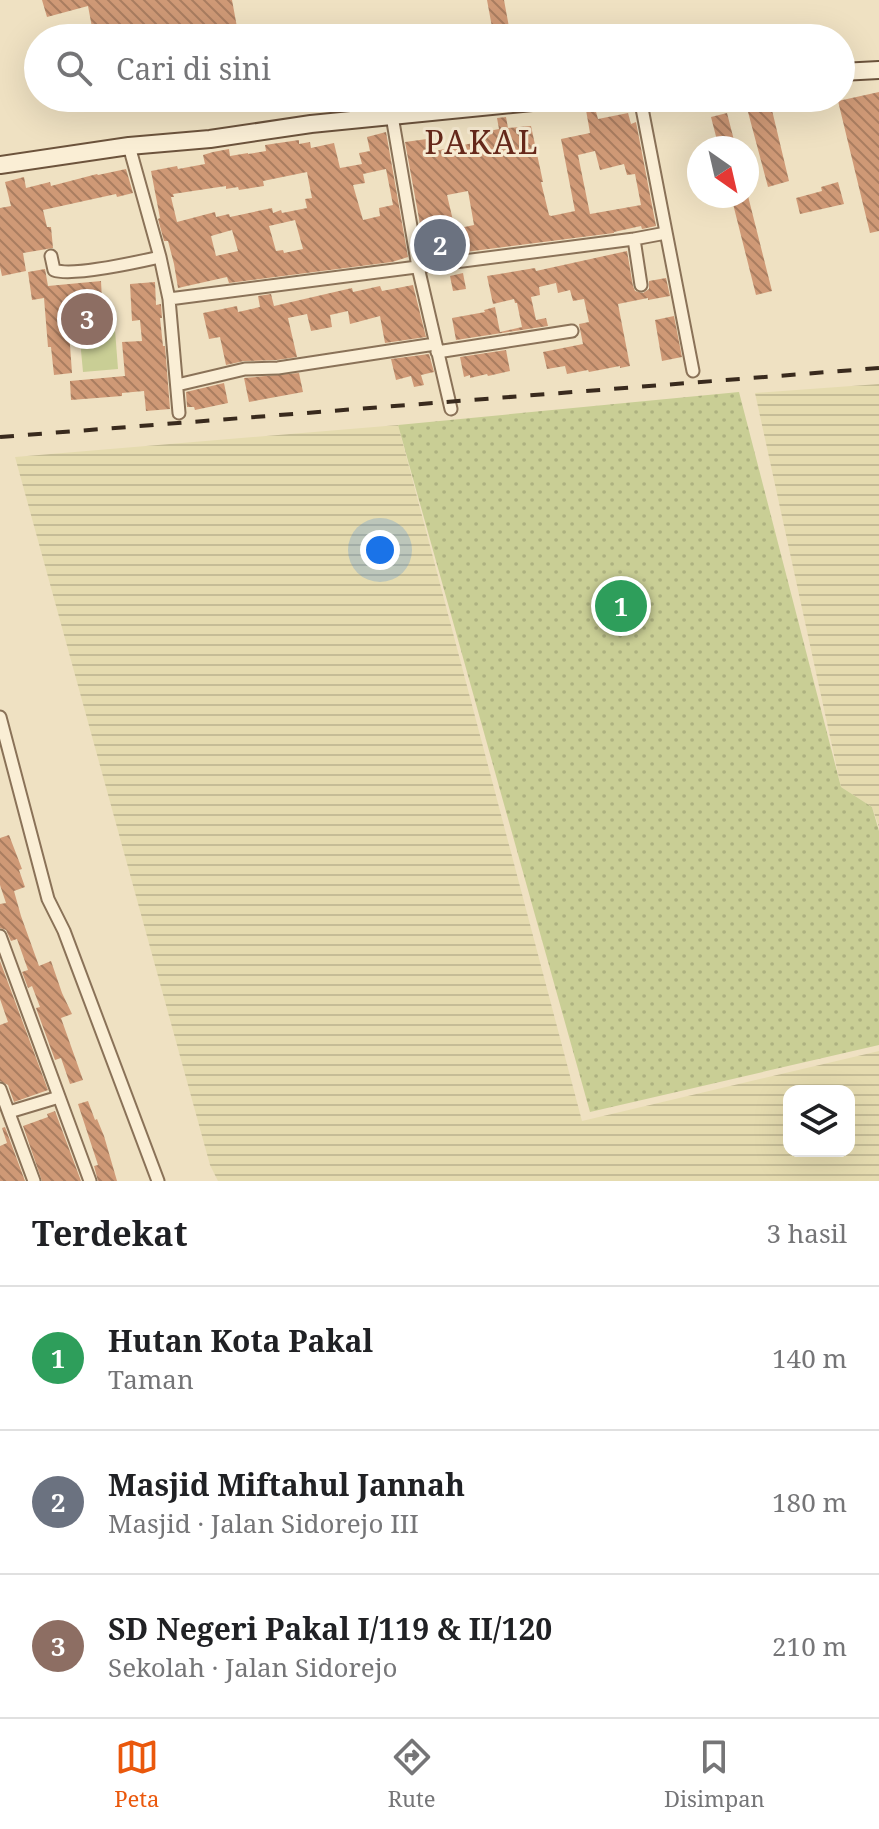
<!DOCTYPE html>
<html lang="id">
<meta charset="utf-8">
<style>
:root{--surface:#fff;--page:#f2f2f2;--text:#202124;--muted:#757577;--line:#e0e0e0;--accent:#ea580c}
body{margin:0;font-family:"Noto Serif",serif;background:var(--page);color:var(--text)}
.controls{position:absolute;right:24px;bottom:24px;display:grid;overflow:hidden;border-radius:16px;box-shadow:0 8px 32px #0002}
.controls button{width:72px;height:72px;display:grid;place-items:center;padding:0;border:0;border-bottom:2px solid var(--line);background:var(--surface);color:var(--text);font:40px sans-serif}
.compass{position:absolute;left:687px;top:136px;width:72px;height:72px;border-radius:50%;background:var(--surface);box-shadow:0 8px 32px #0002;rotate:146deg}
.you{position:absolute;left:380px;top:550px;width:28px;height:28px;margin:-20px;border:6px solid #fff;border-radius:50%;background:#1a73e8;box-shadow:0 0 0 12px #1a73e833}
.badge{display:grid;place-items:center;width:52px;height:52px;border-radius:50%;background:var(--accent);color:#fff;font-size:26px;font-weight:700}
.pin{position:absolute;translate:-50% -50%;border:4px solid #fff;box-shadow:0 2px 8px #0006}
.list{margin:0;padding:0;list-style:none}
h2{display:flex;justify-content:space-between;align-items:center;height:104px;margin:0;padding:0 32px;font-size:34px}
h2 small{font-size:26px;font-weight:400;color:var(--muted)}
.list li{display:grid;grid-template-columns:52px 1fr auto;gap:24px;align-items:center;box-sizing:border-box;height:144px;padding:0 32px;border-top:2px solid var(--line)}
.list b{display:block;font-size:30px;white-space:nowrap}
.list p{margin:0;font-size:26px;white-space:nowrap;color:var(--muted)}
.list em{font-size:26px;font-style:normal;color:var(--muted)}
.icon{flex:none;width:44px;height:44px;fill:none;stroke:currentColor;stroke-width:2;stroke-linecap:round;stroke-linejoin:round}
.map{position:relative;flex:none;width:879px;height:1181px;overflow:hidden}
.search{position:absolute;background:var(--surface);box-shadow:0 8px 32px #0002;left:24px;right:24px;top:24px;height:88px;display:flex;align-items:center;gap:20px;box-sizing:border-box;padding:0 28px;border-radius:44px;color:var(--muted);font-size:30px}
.sheet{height:536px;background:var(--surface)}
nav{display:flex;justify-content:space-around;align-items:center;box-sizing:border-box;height:112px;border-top:2px solid var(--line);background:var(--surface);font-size:22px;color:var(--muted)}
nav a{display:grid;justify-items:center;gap:4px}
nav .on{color:var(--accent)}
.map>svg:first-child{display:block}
.farmland{fill:url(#farmland-rules);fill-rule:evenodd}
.grass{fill:#c9ce95}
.park{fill:url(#park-dots)}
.building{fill:url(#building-back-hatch);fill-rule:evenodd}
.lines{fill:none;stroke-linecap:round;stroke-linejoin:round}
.minor-casing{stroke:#8a7258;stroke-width:15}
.secondary-casing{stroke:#6c533c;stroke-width:20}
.minor{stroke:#faeed5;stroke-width:11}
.secondary{stroke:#faeed5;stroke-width:16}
.rail{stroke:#392a1d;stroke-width:4;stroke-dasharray:14 14;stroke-linecap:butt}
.labels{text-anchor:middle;stroke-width:6;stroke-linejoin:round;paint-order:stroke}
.quarter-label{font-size:32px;letter-spacing:2px;fill:#67291b;stroke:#f7ebd2}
</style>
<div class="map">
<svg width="879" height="1181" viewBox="0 0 879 1181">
<defs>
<pattern id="farmland-rules" width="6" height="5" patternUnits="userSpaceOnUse" patternTransform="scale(2)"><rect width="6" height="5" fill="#e5dbaf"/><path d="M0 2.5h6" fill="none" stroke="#c5bc96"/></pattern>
<pattern id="park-dots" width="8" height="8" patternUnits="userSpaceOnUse" patternTransform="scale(2)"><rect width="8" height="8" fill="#c9ce95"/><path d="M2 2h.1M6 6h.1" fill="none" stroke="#adb180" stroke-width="1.8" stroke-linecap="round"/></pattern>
<pattern id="building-back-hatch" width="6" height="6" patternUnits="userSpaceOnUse" patternTransform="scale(2)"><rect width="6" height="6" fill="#cf9976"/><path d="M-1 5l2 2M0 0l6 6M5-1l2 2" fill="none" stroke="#a97d60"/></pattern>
</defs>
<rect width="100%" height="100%" fill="#efe1c2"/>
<path class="farmland" d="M879 384V827L872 807 841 787 755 393Z
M398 425 582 1121 879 1051V1181H218L210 1165 15 457ZM789 1091H849V1151H789Z"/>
<path class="grass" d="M113 304 118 369 83 372 77 307Z"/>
<path class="park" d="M739 392 841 787 872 807 879 831V1045L590 1112 398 425Z"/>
<path class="building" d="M42 0H232L239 38H94L88 6 47 17Z
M487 0H504L511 38H494Z
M879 92V231L870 233 838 101Z
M771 106 789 181 768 187 748 112Z
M595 108 598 119 628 113 631 124 636 122 656 226 642 229 641 226 614 232V233L426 257 405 142 427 139 430 152 473 143 472 137 484 135V132L499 129 497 118 506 117 508 128 531 126 543 182H541L549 215 551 216 575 211 561 139 590 133 586 110ZM595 151 600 170 624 164 627 175 635 174 641 205 590 214 578 155ZM468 191 474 225 455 229 447 195Z
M727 113 736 148H719L711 117Z
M386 132 408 257 392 262 229 283 227 277 178 288 174 264 168 241H164L158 219 160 218 151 171 177 166 178 169 205 164 203 155 213 152 229 149 230 156 248 153V154L266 151 265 145 299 140V144L310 142 311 148 334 143 340 168 362 164 359 153 370 151 367 137ZM386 169 393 205 379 208 380 216 363 220 353 185 365 183 363 174ZM307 172 312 198 305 199 307 208 282 213 281 210 273 213 272 208 230 217 229 214 216 217 215 212 177 222 171 197H174L173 194 226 186V189L238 187 239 190 264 186 263 181ZM295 220 303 249 284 253 283 250 276 251 269 226ZM232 230 238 251 216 256 211 236Z
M126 169 133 193 117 197 116 194 43 210 47 227H51L53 248 23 253 26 271 2 276 0 267V208L11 206 5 182 24 177 26 188 50 182 51 186 97 174 98 175Z
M838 182 844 204 800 214 796 198 822 191 821 187Z
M731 196H748L772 291 756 295Z
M627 251 633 286 635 291 643 293 649 289V281L666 278 670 296 648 300V298L618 304 630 366 620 368V366L589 372 588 370 567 374 565 366 547 369 543 352 583 344 579 324 589 322 584 299 573 301 570 290 558 293 556 283 539 287 540 295 531 297 536 320 546 318 548 326 456 340 452 318 485 312 484 310 495 307 500 332 522 327 517 303H515L514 299 493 304 487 276 535 268 536 271Z
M45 269 48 286 101 281 102 300 67 303 72 373 54 375 51 347H48L44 298 32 300 28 272Z
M463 273 466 289 453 291 450 276Z
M155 282 156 305 161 304 162 318H160L163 346H165L170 409 146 411 144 391 122 393V396L71 400 70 381 125 376 122 342 142 341 140 320 132 321 130 284Z
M413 285 426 337 385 343 380 316 350 324 348 311 330 315 332 327 311 331 307 314 288 318 297 357 277 360 244 361 226 365 220 337 209 339 203 313 237 306 238 312 260 307 258 296 271 294 274 306 352 288 353 292 380 286 382 291Z
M674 316 682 357 662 361 655 320Z
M506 350 510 371 488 376 487 374 470 378V375L464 377 460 357Z
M429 354 434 372 421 375 424 385 414 387 411 376 396 380 391 359Z
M299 373 303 392 249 402 244 378Z
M224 383 228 403 195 410 194 407H187L186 392Z
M9 835 22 869 19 870 25 887 14 891 21 916 39 966 51 961 62 993 72 1014 61 1018 83 1080 70 1084 61 1058 55 1060 36 1008 40 1007 32 986 28 988 22 972 28 970 17 939 11 941 6 930 0 928V904L6 903 0 885V838Z
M0 961 48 1090 14 1102 8 1085 0 1081V1025L8 1022 0 999Z
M88 1101 95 1120 97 1119 104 1136 117 1181H98L94 1166 98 1165 78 1104Z
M55 1111 81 1181H42L23 1126 48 1117 47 1114Z
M5 1127 25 1181H0V1146L7 1143 2 1128Z"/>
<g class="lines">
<g class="minor-casing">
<path id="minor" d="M640 98 693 371
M392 116 418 267 451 409
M129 146 160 257 169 299 179 413
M634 239 641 285
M51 256 54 270C72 277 138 262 160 257
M169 299 634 239 666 233
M437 352 572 331
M177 385 245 369 278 368 435 344
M0 717 48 899 64 931 158 1181
M0 936 90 1181
M0 1089 34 1181
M9 1112 59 1097"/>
</g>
<g class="secondary-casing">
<path id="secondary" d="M841 72 879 70
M0 165 129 146 210 139 311 124 572 98"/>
</g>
<use href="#minor" class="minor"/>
<use href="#secondary" class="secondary"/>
<path class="rail" d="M0 437 879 368"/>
</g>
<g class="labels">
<g class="quarter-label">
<text x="482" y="154">PAKAL</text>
</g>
</g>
</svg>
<div class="controls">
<button><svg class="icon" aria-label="layers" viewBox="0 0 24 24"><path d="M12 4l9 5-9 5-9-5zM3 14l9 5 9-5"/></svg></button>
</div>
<svg class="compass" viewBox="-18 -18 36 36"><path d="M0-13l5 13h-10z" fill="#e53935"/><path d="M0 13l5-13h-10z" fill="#757577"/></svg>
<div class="you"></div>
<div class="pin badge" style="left:621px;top:606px;background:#2e9e5b">1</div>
<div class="pin badge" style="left:440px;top:245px;background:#6b7280">2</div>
<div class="pin badge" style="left:87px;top:319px;background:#8d6e63">3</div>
<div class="search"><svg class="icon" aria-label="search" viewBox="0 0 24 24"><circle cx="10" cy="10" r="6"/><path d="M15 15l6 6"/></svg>Cari di sini</div>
</div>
<section class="sheet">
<h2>Terdekat<small>3 hasil</small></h2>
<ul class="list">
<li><span class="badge" style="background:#2e9e5b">1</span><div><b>Hutan Kota Pakal</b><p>Taman</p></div><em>140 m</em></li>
<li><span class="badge" style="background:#6b7280">2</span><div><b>Masjid Miftahul Jannah</b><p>Masjid · Jalan Sidorejo III</p></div><em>180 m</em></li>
<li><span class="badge" style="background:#8d6e63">3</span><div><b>SD Negeri Pakal I/119 &amp; II/120</b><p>Sekolah · Jalan Sidorejo</p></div><em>210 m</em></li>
</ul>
</section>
<nav>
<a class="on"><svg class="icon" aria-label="map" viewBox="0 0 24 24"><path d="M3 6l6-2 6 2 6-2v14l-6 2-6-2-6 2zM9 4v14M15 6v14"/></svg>Peta</a>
<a><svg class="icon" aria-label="directions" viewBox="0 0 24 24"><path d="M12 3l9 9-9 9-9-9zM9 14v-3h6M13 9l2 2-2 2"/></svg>Rute</a>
<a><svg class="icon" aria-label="saved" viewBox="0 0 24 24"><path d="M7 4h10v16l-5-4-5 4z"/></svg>Disimpan</a>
</nav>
